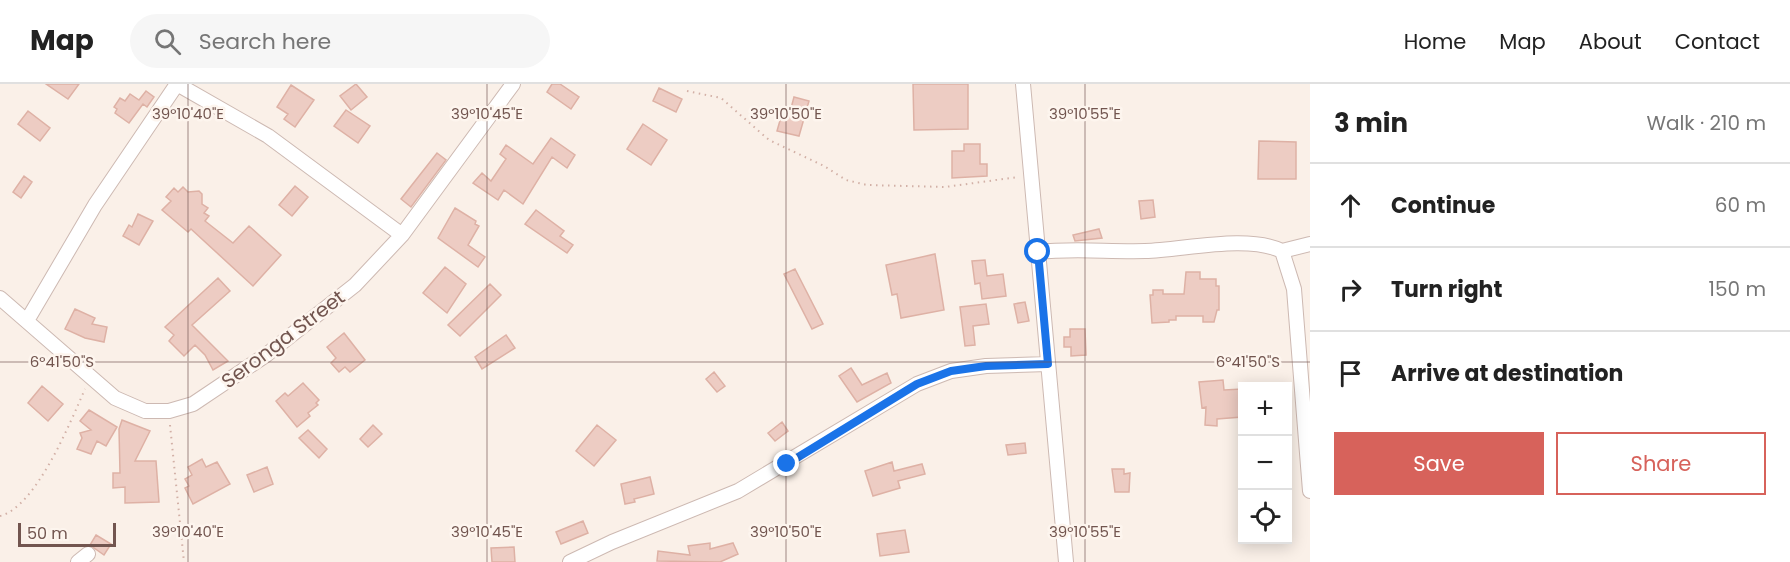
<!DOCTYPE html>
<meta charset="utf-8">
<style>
:root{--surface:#fff;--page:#f6f6f6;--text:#222;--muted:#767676;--line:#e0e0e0;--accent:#d7625b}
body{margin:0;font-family:Poppins,sans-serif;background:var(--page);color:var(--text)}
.controls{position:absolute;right:18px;bottom:18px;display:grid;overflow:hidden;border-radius:0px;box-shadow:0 3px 15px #0003}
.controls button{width:54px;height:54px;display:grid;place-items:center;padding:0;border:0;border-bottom:2px solid var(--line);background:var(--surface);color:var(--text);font:30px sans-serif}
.scale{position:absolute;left:18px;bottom:15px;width:98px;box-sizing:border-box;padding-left:6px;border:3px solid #72554f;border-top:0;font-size:16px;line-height:21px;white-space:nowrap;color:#72554f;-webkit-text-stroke:4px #fdf5ee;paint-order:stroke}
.stop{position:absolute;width:18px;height:18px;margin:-14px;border:4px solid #1a73e8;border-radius:50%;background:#fff}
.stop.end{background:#1a73e8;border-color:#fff;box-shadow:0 2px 6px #0008}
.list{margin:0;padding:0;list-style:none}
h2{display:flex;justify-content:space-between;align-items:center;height:78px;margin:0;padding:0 24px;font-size:26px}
h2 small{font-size:20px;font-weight:400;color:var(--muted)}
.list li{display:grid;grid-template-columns:39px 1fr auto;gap:18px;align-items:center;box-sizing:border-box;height:84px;padding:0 24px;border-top:2px solid var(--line)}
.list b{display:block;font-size:22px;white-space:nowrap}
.list em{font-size:20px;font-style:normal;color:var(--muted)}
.actions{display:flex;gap:12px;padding:18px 24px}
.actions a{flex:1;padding:14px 0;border:2px solid var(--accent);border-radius:0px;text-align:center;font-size:21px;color:var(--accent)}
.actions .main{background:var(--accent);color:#fff}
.icon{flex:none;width:33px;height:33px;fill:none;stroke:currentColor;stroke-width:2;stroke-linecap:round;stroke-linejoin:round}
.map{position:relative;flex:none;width:1310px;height:478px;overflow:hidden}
header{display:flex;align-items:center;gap:36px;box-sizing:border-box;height:84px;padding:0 30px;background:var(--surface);border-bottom:2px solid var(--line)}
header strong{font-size:28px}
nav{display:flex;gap:33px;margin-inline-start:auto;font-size:21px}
.search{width:420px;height:54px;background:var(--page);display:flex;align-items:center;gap:15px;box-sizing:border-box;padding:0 21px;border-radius:33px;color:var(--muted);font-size:22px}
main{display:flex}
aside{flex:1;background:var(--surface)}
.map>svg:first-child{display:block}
.building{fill:#edccc3;stroke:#deb1a5;stroke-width:1.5}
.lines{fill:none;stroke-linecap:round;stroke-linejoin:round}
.street-casing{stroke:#cdb9b2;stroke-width:16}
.path{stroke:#d2b0a6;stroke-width:2;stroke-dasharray:1.5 4.5;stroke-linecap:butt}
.street{stroke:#fff;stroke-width:14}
.route{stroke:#1a73e8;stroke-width:8}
.ticks{fill:none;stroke:#72554f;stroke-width:1.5;stroke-opacity:0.45}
.labels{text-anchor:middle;stroke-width:5;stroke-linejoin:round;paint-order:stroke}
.street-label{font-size:20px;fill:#72554f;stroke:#fdf5ee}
.ticks-label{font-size:15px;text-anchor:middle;fill:#72554f;stroke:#fdf5ee;stroke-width:5;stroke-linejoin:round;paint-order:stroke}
</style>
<header>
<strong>Map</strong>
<div class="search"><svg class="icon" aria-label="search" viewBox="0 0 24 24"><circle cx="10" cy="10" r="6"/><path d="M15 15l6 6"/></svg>Search here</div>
<nav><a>Home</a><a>Map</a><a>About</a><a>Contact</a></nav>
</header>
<main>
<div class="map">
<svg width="1310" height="478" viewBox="0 0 1310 478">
<rect width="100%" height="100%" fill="#faf0e8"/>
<path class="building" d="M46 0H79L68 15Z
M356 0 367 13 351 26 340 12Z
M552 0H560L579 13 571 25 547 8Z
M913 0H968V45L914 46Z
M291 1 314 16 295 43 284 35 288 30 277 23Z
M659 4 682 15 676 28 653 17Z
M146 7 154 13 147 23 143 20 129 39 115 29 117 25 114 23 120 14 125 17 130 10 139 16Z
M794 13 809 17 799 52 777 47 783 26 790 28Z
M346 26 370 42 358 59 334 42Z
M28 27 50 44 40 57 18 40Z
M643 40 667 56 651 81 627 65Z
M551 54 575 71 567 84 552 73 523 120 504 106 498 116 473 99 482 89 491 97 506 75 500 70 506 61 533 80Z
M1259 57 1296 58V95H1258Z
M964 60H980V80H987V92L952 94V67H964Z
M437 69 446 76 411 123 401 115Z
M24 92 32 98 21 114 13 108Z
M295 102 308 113 292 132 279 121Z
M183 103 188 108 199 107 202 110V120L208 124 204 129 209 132 205 137 233 159 249 142 281 171 253 202 191 145 188 148 162 126 171 117 166 113 174 104 178 108Z
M1153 116 1155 133 1141 135 1139 117Z
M455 124 476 137 475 140 479 142 468 161 485 173 478 183 438 154Z
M536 126 564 147 560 152 573 161 567 169 525 140Z
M138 130 153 137 139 161 123 152 129 141 132 143Z
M1099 145 1102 154 1075 157 1073 151Z
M935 170 944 226 901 234 897 210 892 211 886 181Z
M985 176 987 192 1003 190 1006 212 982 215 980 199 975 200 972 177Z
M445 183 466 200 447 229 423 209Z
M795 185 823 240 812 245 784 190Z
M1186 188H1200V195H1216V202H1219V226H1217L1214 238H1203V232H1176V236H1169V238L1152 239 1150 211H1153V206H1163V210H1184Z
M218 194 230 207 192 241 228 277 213 286 205 271 195 261 184 272 169 257 174 251 165 243Z
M490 200 501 211 460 252 448 241Z
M1025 218 1029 237 1018 239 1014 220Z
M986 220 989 240 973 242 975 261 965 262 960 223Z
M75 225 95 234 92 240 107 243 104 258 85 254 65 245Z
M1070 245H1085L1086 271 1071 272V263H1064V253H1070Z
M344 249 365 276 350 288 345 283 339 288 331 279 336 274 327 263Z
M506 251 515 264 482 285 475 273Z
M851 284 862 301 887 289 891 299 857 318 839 292Z
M714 288 725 302 717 308 706 295Z
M1223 296 1224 306 1242 305V333L1217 335V342L1205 341 1206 323 1202 324 1199 298Z
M303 299 319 316 316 319 318 321 308 329 310 332 297 343 276 317 285 309 288 312Z
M42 302 63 320 48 337 28 319Z
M89 326 117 343 106 362 97 357 91 370 77 365 82 354 80 349 91 346 80 337Z
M122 336 150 347 135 377H156L159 418 125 419V403L113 404V389H120L119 345Z
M782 338 788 347 775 357 768 349Z
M373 341 382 350 368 363 360 355Z
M597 341 616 356 594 382 576 367Z
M308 346 327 365 319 374 299 354Z
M1025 359 1026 369 1008 371 1006 361Z
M202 375 206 383 217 378 230 400 193 420 185 404 189 402 185 395 192 391 188 383Z
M892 378 894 387 922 380 925 390 898 397 900 404 873 412 865 387Z
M267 383 273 400 254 408 247 391Z
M1112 385H1124V390L1130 389 1129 408H1115Z
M650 393 654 410 634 415 635 418 625 420 621 400Z
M583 437 588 449 561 460 556 448Z
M905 446 909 468 880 472 877 450Z
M96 451 111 460 104 471 90 461Z
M710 459V465L733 459 738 470 720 478 657 477 658 467 690 471 688 462Z
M514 463 515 478H492L491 464Z"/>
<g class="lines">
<g class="street-casing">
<path id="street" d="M177 0 268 52 402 151
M1023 0 1066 478
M1282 167 1310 160
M1038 168C1073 164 1109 168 1145 167 1184 166 1247 150 1282 167L1294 205 1310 407
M0 214 115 314 145 327H169L193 320 266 271 355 201 402 151 513 0
M28 235 95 121 177 0
M78 478 88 470
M570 478 612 458 738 407 917 300 951 287 986 282 1048 280"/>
</g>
<path class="path" d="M687 7 721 14 769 56 824 82 846 96 867 101 945 103 1018 93
M170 341 184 478
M0 432C36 423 70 339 85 305"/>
<use href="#street" class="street"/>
</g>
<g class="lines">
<path class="route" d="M787 380 917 300 951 287 986 282 1048 280 1038 168"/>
</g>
<path class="ticks" d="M188 0V478M487 0V478M786 0V478M1085 0V478M0 278H1310"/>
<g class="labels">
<g class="street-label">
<text transform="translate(283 255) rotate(-37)" y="7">Seronga Street</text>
</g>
</g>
<g class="ticks-label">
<text x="188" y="35">39°10'40"E</text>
<text x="487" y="35">39°10'45"E</text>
<text x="786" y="35">39°10'50"E</text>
<text x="1085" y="35">39°10'55"E</text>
<text x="62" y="283">6°41'50"S</text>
<text x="1248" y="283">6°41'50"S</text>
<text x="188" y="453">39°10'40"E</text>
<text x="487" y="453">39°10'45"E</text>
<text x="786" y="453">39°10'50"E</text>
<text x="1085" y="453">39°10'55"E</text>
</g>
</svg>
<div class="controls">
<button>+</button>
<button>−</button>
<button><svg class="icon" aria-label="locate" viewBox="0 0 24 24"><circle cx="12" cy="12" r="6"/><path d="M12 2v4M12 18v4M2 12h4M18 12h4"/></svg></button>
</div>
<div class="scale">50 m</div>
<div class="stop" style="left:1038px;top:168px"></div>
<div class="stop end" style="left:787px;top:380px"></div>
</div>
<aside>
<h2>3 min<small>Walk · 210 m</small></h2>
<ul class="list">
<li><svg class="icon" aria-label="ahead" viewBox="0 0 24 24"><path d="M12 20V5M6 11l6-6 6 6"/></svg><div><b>Continue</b></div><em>60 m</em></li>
<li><svg class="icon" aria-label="right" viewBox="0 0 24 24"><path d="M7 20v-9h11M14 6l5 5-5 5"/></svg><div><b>Turn right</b></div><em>150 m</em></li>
<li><svg class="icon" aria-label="arrive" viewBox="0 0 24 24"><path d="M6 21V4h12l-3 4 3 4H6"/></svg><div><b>Arrive at destination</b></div></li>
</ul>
<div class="actions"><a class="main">Save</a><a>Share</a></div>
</aside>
</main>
